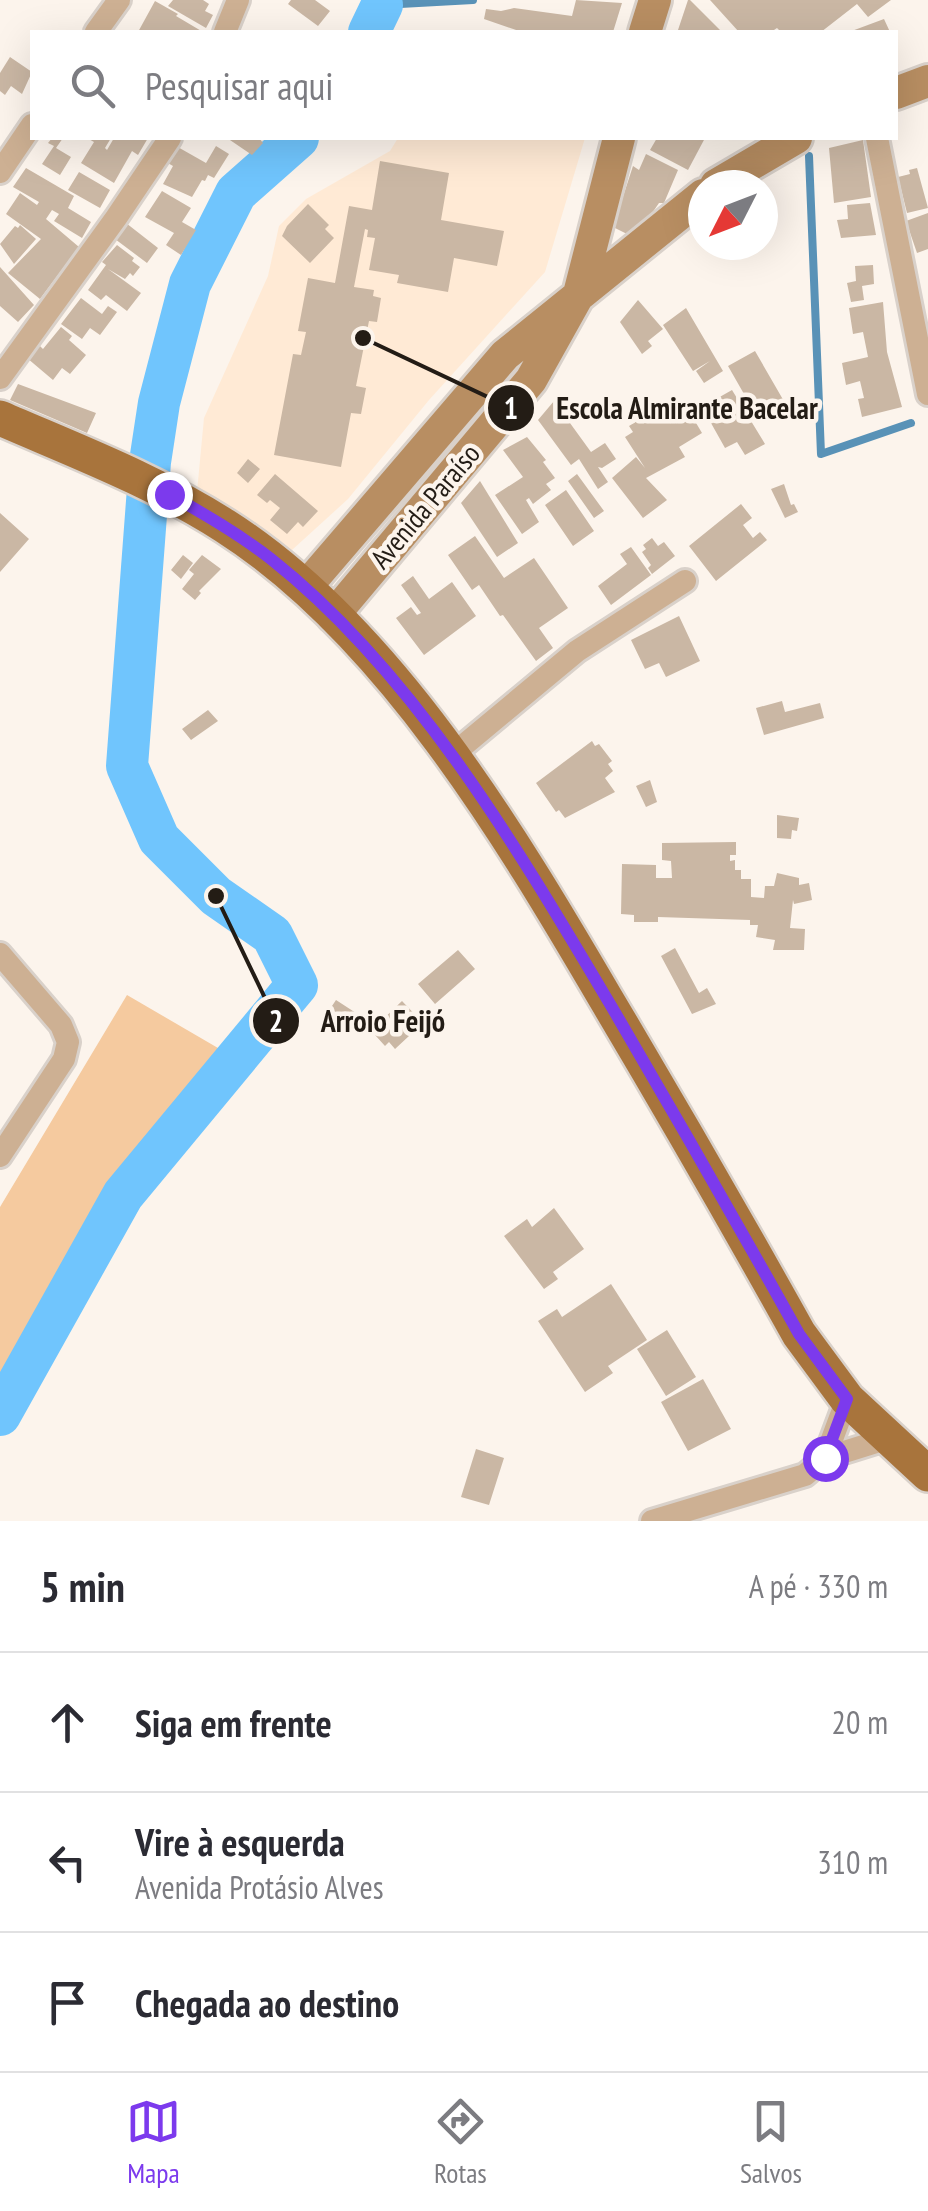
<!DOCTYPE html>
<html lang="pt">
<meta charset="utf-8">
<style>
:root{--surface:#fff;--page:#f2f2f3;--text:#2b2b33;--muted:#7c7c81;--line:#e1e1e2;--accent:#7c3aed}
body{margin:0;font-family:"PT Sans Narrow",sans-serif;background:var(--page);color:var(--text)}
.compass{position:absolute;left:688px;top:170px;width:90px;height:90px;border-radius:50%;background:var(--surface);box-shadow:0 10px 40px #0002;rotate:228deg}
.stop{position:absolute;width:30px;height:30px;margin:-22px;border:8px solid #7c3aed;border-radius:50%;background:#fff}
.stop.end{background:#7c3aed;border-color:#fff;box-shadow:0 2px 10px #0008}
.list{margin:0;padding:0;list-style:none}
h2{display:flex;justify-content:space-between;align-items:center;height:130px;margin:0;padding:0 40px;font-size:42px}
h2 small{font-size:32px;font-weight:400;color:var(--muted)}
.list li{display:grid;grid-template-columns:65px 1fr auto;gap:30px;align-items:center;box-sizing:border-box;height:140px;padding:0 40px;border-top:2px solid var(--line)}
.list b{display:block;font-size:38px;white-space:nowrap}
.list p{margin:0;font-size:32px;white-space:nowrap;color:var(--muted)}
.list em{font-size:32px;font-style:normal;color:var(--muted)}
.icon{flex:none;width:55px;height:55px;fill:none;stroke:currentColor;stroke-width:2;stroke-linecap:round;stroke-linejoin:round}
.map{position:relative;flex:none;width:928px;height:1521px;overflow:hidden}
.search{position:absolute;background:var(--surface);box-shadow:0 10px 40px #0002;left:30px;right:30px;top:30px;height:110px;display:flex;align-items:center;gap:25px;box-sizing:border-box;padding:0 35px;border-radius:0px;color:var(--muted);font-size:38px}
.sheet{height:550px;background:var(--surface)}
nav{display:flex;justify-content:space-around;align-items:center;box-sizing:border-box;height:140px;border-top:2px solid var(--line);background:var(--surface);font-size:28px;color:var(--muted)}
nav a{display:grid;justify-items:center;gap:5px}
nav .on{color:var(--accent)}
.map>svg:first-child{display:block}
.built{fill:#ffead5}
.green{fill:#f5ca9f}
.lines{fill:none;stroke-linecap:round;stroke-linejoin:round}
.stream{stroke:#5992b7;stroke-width:8}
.river{stroke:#70c5fd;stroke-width:42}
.building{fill:#cab7a4}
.minor-casing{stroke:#d9d1ca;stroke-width:28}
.secondary-casing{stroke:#d9d1ca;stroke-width:38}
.primary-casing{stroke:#d9d1ca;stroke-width:40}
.minor{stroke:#cdb093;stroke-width:22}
.secondary{stroke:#b88e62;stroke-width:32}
.primary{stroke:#a8743c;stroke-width:35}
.route{stroke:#7c3aed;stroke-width:12}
.labels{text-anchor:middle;stroke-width:9;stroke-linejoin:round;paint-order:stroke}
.street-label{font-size:28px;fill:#231c15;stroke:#fcf4ec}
.leader{fill:none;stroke:#231c15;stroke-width:4}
.callout-dot{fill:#231c15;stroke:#fcf4ec;stroke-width:4}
.mark-label{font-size:30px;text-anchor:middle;font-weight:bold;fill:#fff}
.callout-label{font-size:30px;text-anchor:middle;font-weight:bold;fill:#231c15;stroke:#fcf4ec;stroke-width:9;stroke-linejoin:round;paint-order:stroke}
</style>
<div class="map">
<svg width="928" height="1521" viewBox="0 0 928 1521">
<rect width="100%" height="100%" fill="#fcf4ec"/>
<path class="built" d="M398 138H585L545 272 429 400 348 499 292 550 197 492 204 418 268 276 279 226 306 199 390 151Z"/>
<path class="green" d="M127 995 230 1055 117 1189 0 1387V1207Z"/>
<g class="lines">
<path class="stream" d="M384 0 382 5 473 0
M809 156 821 454 911 423"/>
<path class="river" d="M369 32 382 5
M0 1415 123 1195 297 985 272 935 216 896 159 839 127 766 150 462 159 403 190 284 236 193 298 138"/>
</g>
<path class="building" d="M173 0H203L209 4 205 11 213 15 206 28 168 6Z
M291 0H315L330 11 318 26 288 4Z
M576 0 622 3 613 32H522L484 19 486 9 501 11 514 8 572 16Z
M688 0H690L722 32H682L678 30Z
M710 0H891L868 17 857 4 821 32H781L777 28 771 32H739Z
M155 1 178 14 176 16 203 32H138Z
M884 19 890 32H849Z
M10 57 32 72 22 94 11 86 5 95 0 91V73Z
M52 138H63L56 148 71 157 60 175 42 164 54 146 48 143Z
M87 138H111L105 148 107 150 114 138H148L138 155 132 151 114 183 81 163 94 142Z
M227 138H259L263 143 252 155Z
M657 138H705L688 170 650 150Z
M863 140 871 197 834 203 829 148Z
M176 146 206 163 216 146 229 154 214 178 208 175 205 181 202 180 192 197 163 184 173 166 166 162Z
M646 154 678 170 664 203H659L635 238 613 227 633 166 639 170Z
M380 161 449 173 441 220 504 231 497 266 454 258 448 292 397 283 399 275 369 270 375 238 367 237 368 230 365 229 354 287 374 290 373 296 381 298 377 322 369 321 356 386 366 388 361 414 351 413 341 467 274 455 293 354 301 355 306 332 298 331 308 278 335 283 349 206 372 210Z
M26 168 74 196 68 208 91 222 82 238 54 221 59 214 52 210 46 219 79 247 40 299 8 273 41 239 6 214 20 193 37 205 39 202 13 187Z
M917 168 928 208 907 213 898 177 910 174 909 170Z
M79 172 110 190 100 208 68 190Z
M162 191 191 208 182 222 196 230 181 255 166 245 174 233 145 217Z
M870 203 876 235 841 238 837 220 848 219 847 205Z
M308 204 329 225 325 229 334 238 310 263 282 236 287 226Z
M928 213V249L917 253 906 221Z
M126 223 158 248 147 263 115 239Z
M20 225 36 239 14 264 0 244 15 226 18 228Z
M117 245 134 258 132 261 140 267 133 276 130 273 125 279 108 269 141 293 127 311 106 295 101 300 88 290 106 265 102 262Z
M873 265 874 284 862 286 864 300 851 302 847 283 856 281 855 266Z
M0 267 34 305 18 322 0 306Z
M81 298 102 314 108 306 117 312 100 335 90 328 82 339 61 324Z
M638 300 663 329 648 341 652 346 642 354 620 322Z
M883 302 887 352 902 407 862 417 858 399 864 398 860 381 846 385 842 363 868 357 863 332 853 334 849 308Z
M686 308 723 371 704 383 696 371 710 361 693 371 663 325Z
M61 327 72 336 69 340 86 355 70 374 62 368 53 380 27 358 38 344 43 349Z
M755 351 785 403 762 416 756 406 752 408 728 366Z
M18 384 96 413 87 433 10 400Z
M732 390 765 444 745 455 737 442 725 448 702 407Z
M554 401 591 452 605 443 616 459 602 468 598 467 608 482 598 489 579 459 571 465 538 420Z
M683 401 702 433 679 447 685 457 646 478 667 500 643 518 612 478 636 457 645 468 625 437 633 432 629 426 644 417 647 423Z
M527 437 546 460 543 462 555 478 546 484 551 490 538 500 533 504 529 498 526 500 539 522 522 534 495 495 523 477 503 450Z
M248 459 260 469 248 483 237 473Z
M275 474 318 511 303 527 298 522 287 534 270 520 280 508 270 500 267 503 257 495Z
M577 474 604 511 594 518 568 481Z
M480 481 518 543 497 557 461 503Z
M784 484 791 505 794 504 798 512 785 518 771 489Z
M566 490 594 531 573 546 545 505Z
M741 504 752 518 743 525 753 538 760 532 767 540 716 581 689 546Z
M0 513 29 539 0 572Z
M475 536 504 578 534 558 568 608 539 628 553 648 536 661 503 615 500 616 479 585 472 590 448 555Z
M652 538 658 546 664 542 675 556 652 574 648 568 651 565 642 552 646 549 643 545Z
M631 547 651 575 611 605 598 586 627 564 620 554Z
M183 555 193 563 181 579 171 570Z
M202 555 221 569 199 591 201 593 195 600 182 589 194 574 189 570Z
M413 576 429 599 452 582 476 616 424 655 396 618 411 607 417 615 421 613 401 585Z
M679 616 700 661 666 677 659 663 645 669 631 640Z
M782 701 785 712 820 703 824 718 764 735 756 708Z
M208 710 218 721 191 740 182 729Z
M592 741 595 746 599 744 612 761 608 764 613 771 605 778 615 792 565 818 559 810 556 812 536 783Z
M650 780 657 802 646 807 636 786Z
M777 815 799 818 797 831 792 830 791 839 777 838Z
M736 842V855H730V861L735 860V870H741V879H751V897L764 898 765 886H774L777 873 799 878V885L809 883 812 900 794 904 793 900 790 928 805 929 804 950H773L775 940 756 937 758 925H750V920L658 917V922H634V915L621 914 622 864 656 865V878H672L671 861 662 860V843Z
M675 948 699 993 707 988 716 1004 692 1014 661 956Z
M458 950 475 969 435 1004 418 984Z
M336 1000 356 1013 351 1022 330 1009Z
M402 1001 423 1023 395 1049 389 1042 385 1046 375 1035 379 1031 375 1027Z
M554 1208 584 1249 553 1272 558 1279 544 1289 504 1236 527 1219 532 1227Z
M611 1284 647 1340 608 1366 613 1373 585 1392 538 1321 557 1309 562 1317Z
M667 1330 696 1377 666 1396 637 1349Z
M703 1379 731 1429 688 1451 661 1402Z
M476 1449 504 1458 489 1505 461 1497Z"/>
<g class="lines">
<g class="minor-casing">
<path id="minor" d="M96 32 119 0
M225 32 238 0
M877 138 928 394
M0 172 32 125
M0 378 116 218 170 138
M452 755 577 651 685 581
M0 954 61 1025 68 1042 64 1059 0 1156
M825 1458 847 1399
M652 1521 805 1475 825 1458 889 1438"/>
</g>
<g class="secondary-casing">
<path id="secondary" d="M645 32 655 0
M896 93 928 81
M716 185 796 138
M305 588 505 355 703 195
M333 616 531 380 579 294 619 138"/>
</g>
<g class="primary-casing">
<path id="primary" d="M0 418C76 451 155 481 225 526 388 630 510 835 606 999 672 1110 736 1221 799 1334L847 1399 928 1474"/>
</g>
<use href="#minor" class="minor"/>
<use href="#secondary" class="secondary"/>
<use href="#primary" class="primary"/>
</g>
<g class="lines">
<path class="route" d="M169 494C204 514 239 534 271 559 414 672 518 849 610 1004 674 1113 737 1223 799 1334L847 1399 825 1458"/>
</g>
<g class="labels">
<g class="street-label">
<text transform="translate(425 506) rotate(-50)" y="10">Avenida Paraíso</text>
</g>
</g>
<path class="leader" d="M363 338L511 408M216 896L276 1021"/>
<g class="callout-dot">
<circle cx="363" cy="338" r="10"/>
<circle cx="216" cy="896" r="10"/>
<circle cx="511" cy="408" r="25"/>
<circle cx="276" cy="1021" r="25"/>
</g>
<g class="mark-label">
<text x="511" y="419">1</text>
<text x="276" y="1032">2</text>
</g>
<g class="callout-label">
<text x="687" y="419">Escola Almirante Bacelar</text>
<text x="383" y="1032">Arroio Feijó</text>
</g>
</svg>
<svg class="compass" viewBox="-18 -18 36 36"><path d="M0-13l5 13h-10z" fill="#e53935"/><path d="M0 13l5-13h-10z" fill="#7c7c81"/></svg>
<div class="stop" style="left:825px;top:1458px"></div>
<div class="stop end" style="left:169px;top:494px"></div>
<div class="search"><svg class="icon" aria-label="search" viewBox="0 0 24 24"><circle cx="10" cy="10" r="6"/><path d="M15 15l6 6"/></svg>Pesquisar aqui</div>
</div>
<section class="sheet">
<h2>5 min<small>A pé · 330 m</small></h2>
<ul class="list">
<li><svg class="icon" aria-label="ahead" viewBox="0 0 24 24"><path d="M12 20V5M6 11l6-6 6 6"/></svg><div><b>Siga em frente</b></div><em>20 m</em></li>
<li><svg class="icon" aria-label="left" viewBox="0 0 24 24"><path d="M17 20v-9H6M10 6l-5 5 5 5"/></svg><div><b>Vire à esquerda</b><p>Avenida Protásio Alves</p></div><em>310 m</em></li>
<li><svg class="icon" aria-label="arrive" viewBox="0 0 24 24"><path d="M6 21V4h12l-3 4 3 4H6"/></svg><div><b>Chegada ao destino</b></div></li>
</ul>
</section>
<nav>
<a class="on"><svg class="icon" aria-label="map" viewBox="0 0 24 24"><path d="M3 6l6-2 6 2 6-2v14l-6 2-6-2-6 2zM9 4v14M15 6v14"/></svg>Mapa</a>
<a><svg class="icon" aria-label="directions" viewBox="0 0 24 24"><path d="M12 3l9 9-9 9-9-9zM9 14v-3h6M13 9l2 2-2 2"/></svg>Rotas</a>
<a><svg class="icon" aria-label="saved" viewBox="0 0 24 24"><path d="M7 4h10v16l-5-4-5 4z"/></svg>Salvos</a>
</nav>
